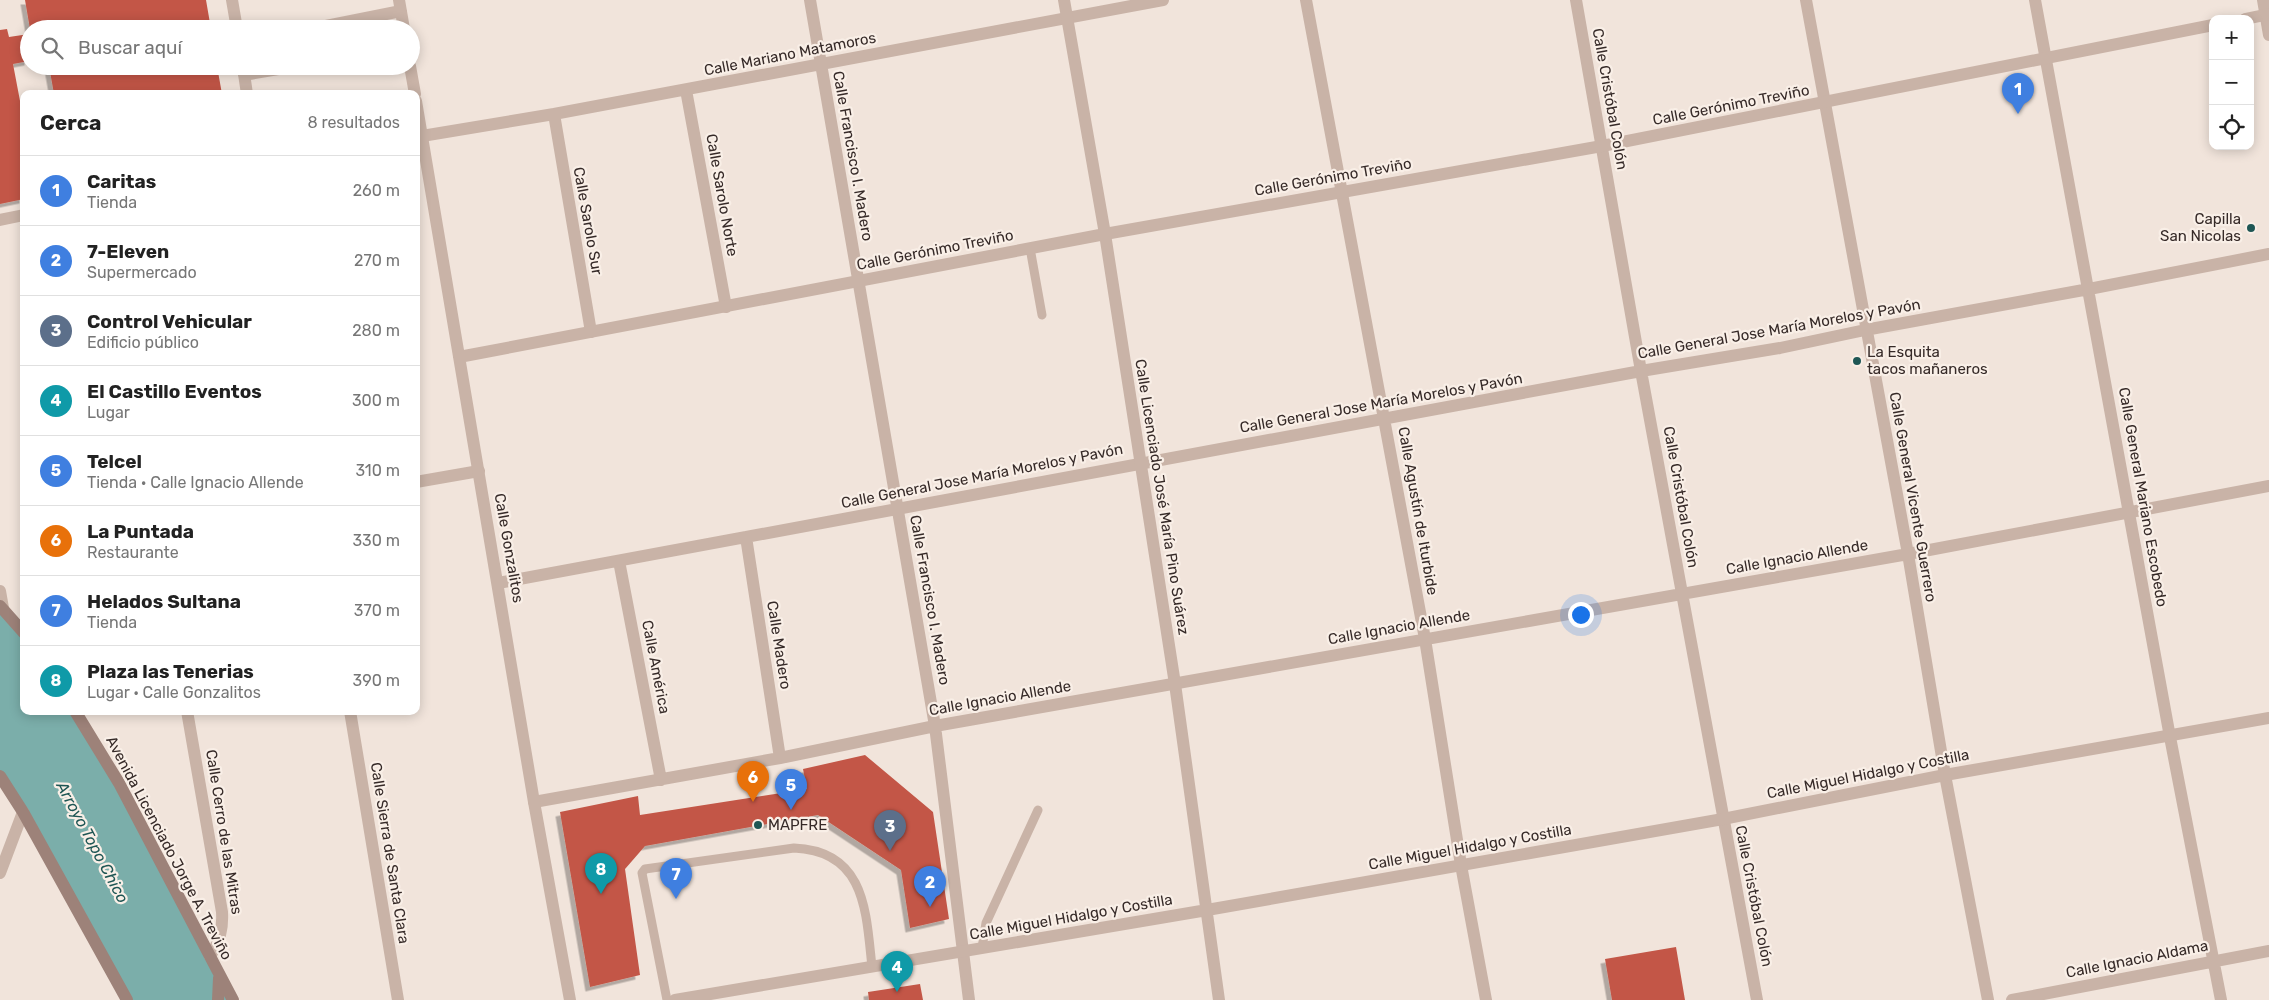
<!DOCTYPE html>
<html lang="es">
<meta charset="utf-8">
<style>
:root{--surface:#fff;--page:#f2f2f2;--text:#222;--muted:#767676;--line:#e0e0e0;--accent:#2563eb}
body{margin:0;font-family:Rubik,sans-serif;background:var(--page);color:var(--text)}
.controls{position:absolute;right:15px;top:15px;display:grid;overflow:hidden;border-radius:10px;box-shadow:0 2px 12px #0003}
.controls button{width:45px;height:45px;display:grid;place-items:center;padding:0;border:0;border-bottom:1px solid var(--line);background:var(--surface);color:var(--text);font:25px sans-serif}
.you{position:absolute;left:1580px;top:614px;width:18px;height:18px;margin:-12px;border:4px solid #fff;border-radius:50%;background:#1a73e8;box-shadow:0 0 0 8px #1a73e833}
.badge{display:grid;place-items:center;width:32px;height:32px;border-radius:50%;background:var(--accent);color:#fff;font-size:16px;font-weight:700}
.pin{position:absolute;translate:-50% -41px;filter:drop-shadow(0 1px 2px #0008)}
.pin::after{content:'';position:absolute;top:26px;width:18px;height:15px;background:inherit;clip-path:polygon(0 0,100% 0,50% 100%)}
.list{margin:0;padding:0;list-style:none}
h2{display:flex;justify-content:space-between;align-items:center;height:65px;margin:0;padding:0 20px;font-size:21px}
h2 small{font-size:16px;font-weight:400;color:var(--muted)}
.list li{display:grid;grid-template-columns:32px 1fr auto;gap:15px;align-items:center;box-sizing:border-box;height:70px;padding:0 20px;border-top:1px solid var(--line)}
.list b{display:block;font-size:19px;white-space:nowrap}
.list p{margin:0;font-size:16px;white-space:nowrap;color:var(--muted)}
.list em{font-size:16px;font-style:normal;color:var(--muted)}
.icon{flex:none;width:28px;height:28px;fill:none;stroke:currentColor;stroke-width:2;stroke-linecap:round;stroke-linejoin:round}
.map{position:relative;flex:none;width:2269px;height:1000px;overflow:hidden}
.search{position:absolute;background:var(--surface);box-shadow:0 2px 12px #0003;left:20px;top:20px;width:400px;height:55px;display:flex;align-items:center;gap:12px;box-sizing:border-box;padding:0 18px;border-radius:28px;color:var(--muted);font-size:19px}
.panel{position:absolute;background:var(--surface);box-shadow:0 2px 12px #0003;left:20px;top:90px;width:400px;height:625px;border-radius:10px}
.map>svg:first-child{display:block}
.water{fill:#7baeaa}
.building{fill:#c35747;filter:url(#shadow)}
.lines{fill:none;stroke-linecap:round;stroke-linejoin:round}
.service{stroke:#c9b3a7;stroke-width:9}
.minor{stroke:#c9b3a7;stroke-width:12}
.tertiary{stroke:#c9b3a7;stroke-width:12}
.secondary{stroke:#9d8279;stroke-width:12}
.poi-dot{fill:#1e5654;stroke:#f9efe7;stroke-width:2}
.labels{text-anchor:middle;stroke-width:4.5;stroke-linejoin:round;paint-order:stroke}
.street-label{font-size:15px;fill:#362a28;stroke:#f9efe7}
.poi-label{font-size:15px;fill:#362a28;stroke:#f9efe7;text-anchor:start}
.water-label{font-size:16px;font-style:italic;fill:#1e5654;stroke:#f9efe7}
</style>
<div class="map">
<svg width="2269" height="1000" viewBox="0 0 2269 1000">
<defs>
<filter id="shadow"><feDropShadow dx="-4.5" dy="4.5" stdDeviation="0" flood-color="#0004"/></filter>
</defs>
<rect width="100%" height="100%" fill="#f1e4db"/>
<path class="water" d="M0 606 24 633V711H75L234 1000H127L0 776Z"/>
<path class="building" d="M25 0H206L211 29H30Z
M7 29 9 37 29 34V61L13 64 24 122V199L0 204V30Z
M49 66H217L222 94H54Z
M865 755 933 812 949 919 910 928 901 870 818 815 645 846 625 869 640 975 590 987 560 812 638 796 640 815 807 789 803 769Z
M1676 947 1685 1000H1612L1605 959Z
M920 984 923 1000H869L868 992Z"/>
<g class="lines">
<path class="service" d="M1030 248 1042 315
M982 948 986 923 1038 810
M667 1000 642 873 645 869 794 848C866 851 866 912 872 967"/>
<path class="minor" d="M810 0 935 726 969 1000
M1306 0 1425 639 1461 865 1486 1000
M1576 0 1641 371 1757 1000
M1806 0 1908 554 1945 775 1988 1000
M2035 0 2170 737 2221 1000
M2263 0 2269 35
M686 90 726 307
M554 114 591 332
M422 136 554 114 1163 0
M416 482 479 471
M746 537 780 758
M619 561 661 780
M498 583 1641 371 1780 348 1865 330 2089 289 2269 254
M187 711 222 912C223 929 220 941 210 956
M350 711 398 1000
M534 802 780 758 935 726 1908 554 2269 486
M0 873 23 812
M2012 1000 2269 951"/>
<path class="tertiary" d="M232 0 237 29
M399 0 404 29
M1064 0 1105 234 1175 684 1219 1000
M2245 19 2269 14
M311 29 401 11
M410 66 415 94
M243 67 247 94
M244 75 296 66
M416 101 534 802 570 1000
M0 220 24 215
M459 357 1105 234 1602 146 2213 25
M0 591 3 608
M675 1000 1207 910 1723 819 1945 775 2269 718"/>
<path class="secondary" d="M0 606 24 633
M75 711 119 783 233 1000
M0 776 23 812 127 1000
M218 1000 219 978"/>
</g>
<g class="poi-dot">
<circle cx="2251" cy="228" r="5"/>
<circle cx="1857" cy="361" r="5"/>
<circle cx="758" cy="825" r="5"/>
</g>
<g class="labels">
<g class="street-label">
<text transform="translate(790 54) rotate(-11)" y="5">Calle Mariano Matamoros</text>
<text transform="translate(1610 99) rotate(80)" y="5">Calle Cristóbal Colón</text>
<text transform="translate(1731 105) rotate(-11)" y="5">Calle Gerónimo Treviño</text>
<text transform="translate(853 156) rotate(80)" y="5">Calle Francisco I. Madero</text>
<text transform="translate(1333 177) rotate(-10)" y="5">Calle Gerónimo Treviño</text>
<text transform="translate(722 195) rotate(80)" y="5">Calle Sarolo Norte</text>
<text transform="translate(588 221) rotate(80)" y="5">Calle Sarolo Sur</text>
<text transform="translate(935 250) rotate(-11)" y="5">Calle Gerónimo Treviño</text>
<text transform="translate(1779 329) rotate(-10)" y="5">Calle General Jose María Morelos y Pavón</text>
<text transform="translate(1381 403) rotate(-10)" y="5">Calle General Jose María Morelos y Pavón</text>
<text transform="translate(982 476) rotate(-11)" y="5">Calle General Jose María Morelos y Pavón</text>
<text transform="translate(1162 497) rotate(81)" y="5">Calle Licenciado José María Pino Suárez</text>
<text transform="translate(1681 497) rotate(80)" y="5">Calle Cristóbal Colón</text>
<text transform="translate(1913 497) rotate(80)" y="5">Calle General Vicente Guerrero</text>
<text transform="translate(2143 497) rotate(80)" y="5">Calle General Mariano Escobedo</text>
<text transform="translate(1418 511) rotate(80)" y="5">Calle Agustín de Iturbide</text>
<text transform="translate(509 548) rotate(80)" y="5">Calle Gonzalitos</text>
<text transform="translate(1797 557) rotate(-10)" y="5">Calle Ignacio Allende</text>
<text transform="translate(930 600) rotate(80)" y="5">Calle Francisco I. Madero</text>
<text transform="translate(1399 627) rotate(-10)" y="5">Calle Ignacio Allende</text>
<text transform="translate(779 645) rotate(81)" y="5">Calle Madero</text>
<text transform="translate(656 667) rotate(79)" y="5">Calle América</text>
<text transform="translate(1000 698) rotate(-10)" y="5">Calle Ignacio Allende</text>
<text transform="translate(1868 774) rotate(-11)" y="5">Calle Miguel Hidalgo y Costilla</text>
<text transform="translate(224 832) rotate(81)" y="5">Calle Cerro de las Mitras</text>
<text transform="translate(1470 847) rotate(-10)" y="5">Calle Miguel Hidalgo y Costilla</text>
<text transform="translate(169 848) rotate(62)" y="5">Avenida Licenciado Jorge A. Treviño</text>
<text transform="translate(390 853) rotate(81)" y="5">Calle Sierra de Santa Clara</text>
<text transform="translate(1754 896) rotate(79)" y="5">Calle Cristóbal Colón</text>
<text transform="translate(1071 917) rotate(-10)" y="5">Calle Miguel Hidalgo y Costilla</text>
<text transform="translate(2137 959) rotate(-11)" y="5">Calle Ignacio Aldama</text>
</g>
<g class="poi-label">
<text x="2241" y="224" text-anchor="end">Capilla<tspan x="2241" dy="17">San Nicolas</tspan></text>
<text x="1867" y="357">La Esquita<tspan x="1867" dy="17">tacos mañaneros</tspan></text>
<text x="768" y="830">MAPFRE</text>
</g>
<g class="water-label">
<text transform="translate(93 842) rotate(62)" y="6">Arroyo Topo Chico</text>
</g>
</g>
</svg>
<div class="controls">
<button>+</button>
<button>−</button>
<button><svg class="icon" aria-label="locate" viewBox="0 0 24 24"><circle cx="12" cy="12" r="6"/><path d="M12 2v4M12 18v4M2 12h4M18 12h4"/></svg></button>
</div>
<div class="you"></div>
<div class="pin badge" style="left:2018px;top:114px;background:#3f7fe0">1</div>
<div class="pin badge" style="left:930px;top:907px;background:#3f7fe0">2</div>
<div class="pin badge" style="left:890px;top:851px;background:#5c6f8a">3</div>
<div class="pin badge" style="left:897px;top:992px;background:#0f9aa8">4</div>
<div class="pin badge" style="left:791px;top:810px;background:#3f7fe0">5</div>
<div class="pin badge" style="left:753px;top:802px;background:#e8710a">6</div>
<div class="pin badge" style="left:676px;top:899px;background:#3f7fe0">7</div>
<div class="pin badge" style="left:601px;top:894px;background:#0f9aa8">8</div>
<div class="search"><svg class="icon" aria-label="search" viewBox="0 0 24 24"><circle cx="10" cy="10" r="6"/><path d="M15 15l6 6"/></svg>Buscar aquí</div>
<section class="panel">
<h2>Cerca<small>8 resultados</small></h2>
<ul class="list">
<li><span class="badge" style="background:#3f7fe0">1</span><div><b>Caritas</b><p>Tienda</p></div><em>260 m</em></li>
<li><span class="badge" style="background:#3f7fe0">2</span><div><b>7-Eleven</b><p>Supermercado</p></div><em>270 m</em></li>
<li><span class="badge" style="background:#5c6f8a">3</span><div><b>Control Vehicular</b><p>Edificio público</p></div><em>280 m</em></li>
<li><span class="badge" style="background:#0f9aa8">4</span><div><b>El Castillo Eventos</b><p>Lugar</p></div><em>300 m</em></li>
<li><span class="badge" style="background:#3f7fe0">5</span><div><b>Telcel</b><p>Tienda · Calle Ignacio Allende</p></div><em>310 m</em></li>
<li><span class="badge" style="background:#e8710a">6</span><div><b>La Puntada</b><p>Restaurante</p></div><em>330 m</em></li>
<li><span class="badge" style="background:#3f7fe0">7</span><div><b>Helados Sultana</b><p>Tienda</p></div><em>370 m</em></li>
<li><span class="badge" style="background:#0f9aa8">8</span><div><b>Plaza las Tenerias</b><p>Lugar · Calle Gonzalitos</p></div><em>390 m</em></li>
</ul>
</section>
</div>
